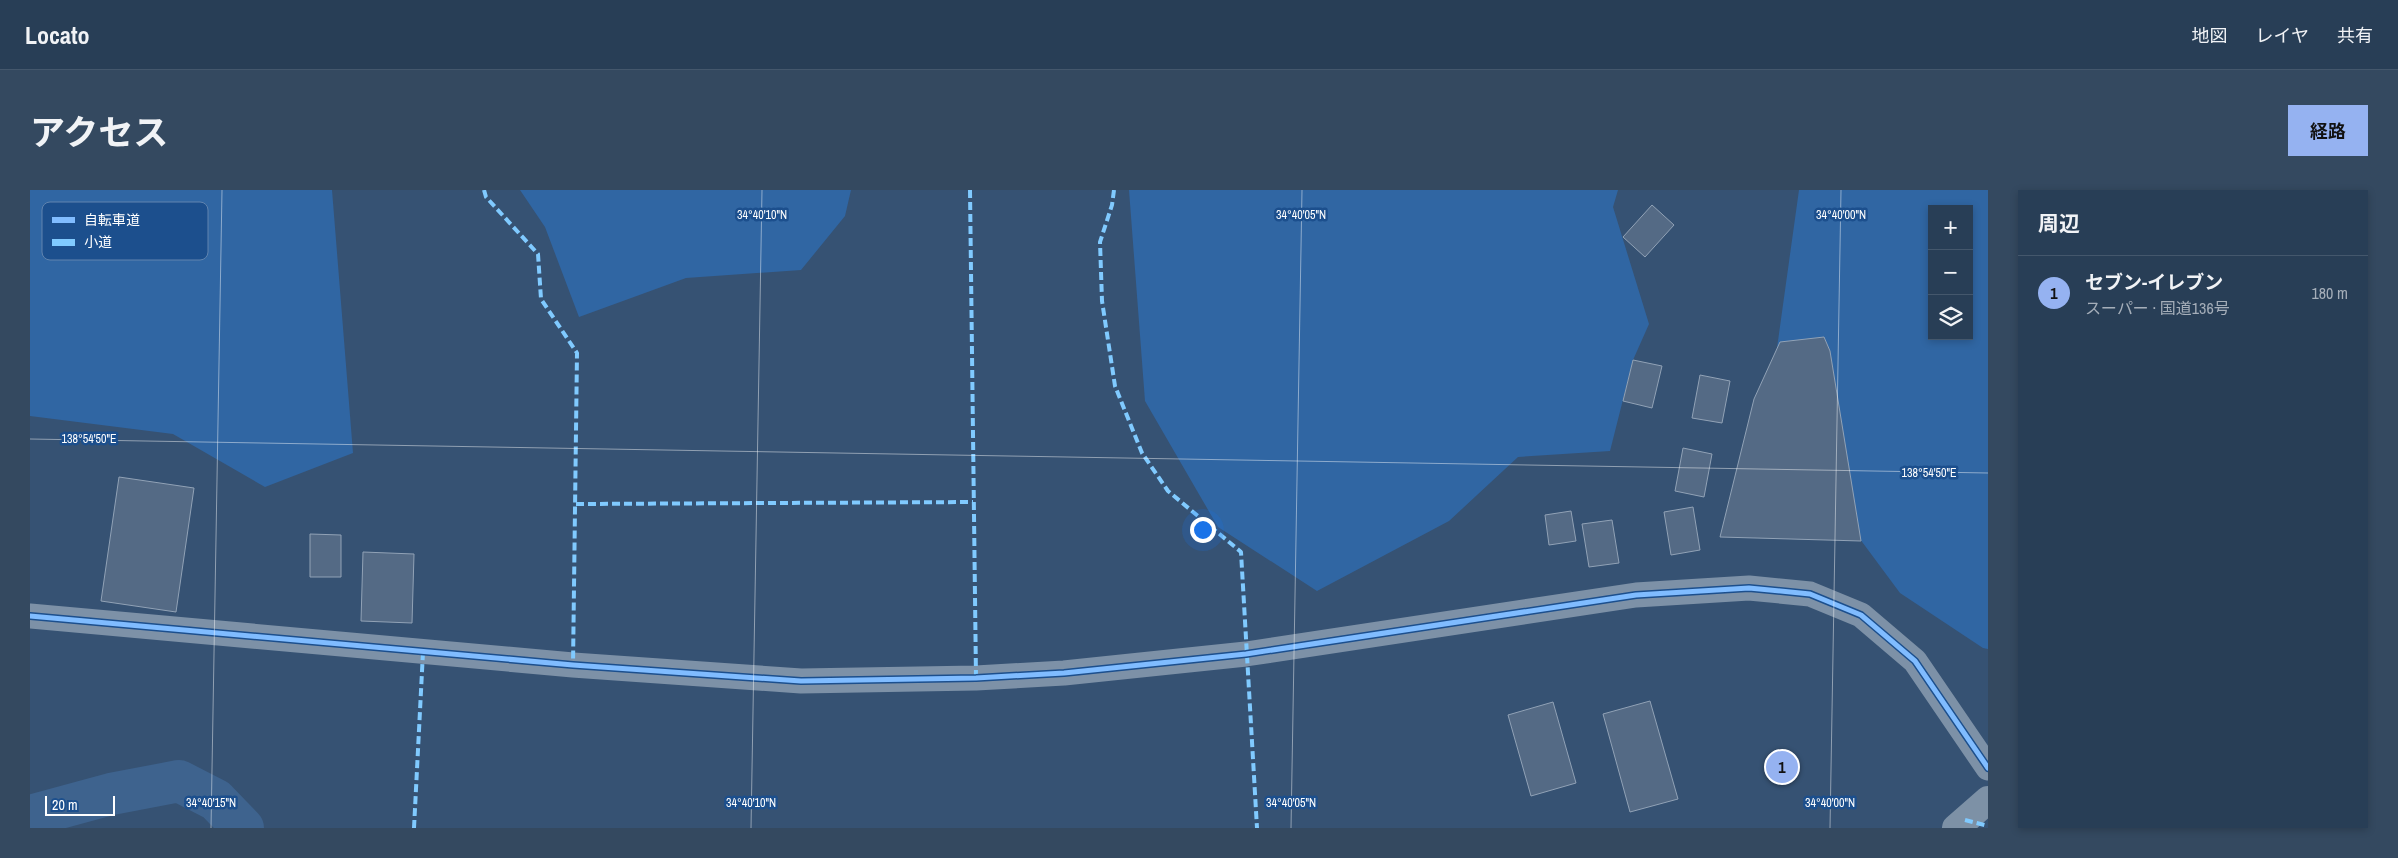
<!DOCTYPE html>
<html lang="ja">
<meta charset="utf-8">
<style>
:root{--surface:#283e56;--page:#344960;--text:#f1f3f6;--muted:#a5aeb9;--line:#44576c;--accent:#95b2f1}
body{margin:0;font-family:"Archivo Narrow","Noto Sans JP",sans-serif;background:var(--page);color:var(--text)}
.controls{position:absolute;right:15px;top:15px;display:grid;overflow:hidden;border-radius:0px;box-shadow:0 2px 8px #0003}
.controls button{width:45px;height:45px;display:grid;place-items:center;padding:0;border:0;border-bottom:1px solid var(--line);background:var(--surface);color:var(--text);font:25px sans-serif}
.scale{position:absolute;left:15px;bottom:12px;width:70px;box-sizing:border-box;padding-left:5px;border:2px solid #fff;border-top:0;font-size:14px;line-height:18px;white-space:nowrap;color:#fff;-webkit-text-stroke:4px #1c4f8d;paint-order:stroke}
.you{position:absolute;left:1172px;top:339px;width:18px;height:18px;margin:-12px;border:4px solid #fff;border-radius:50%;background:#1a73e8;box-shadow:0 0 0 8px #1a73e833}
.badge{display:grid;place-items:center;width:32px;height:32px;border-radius:50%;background:var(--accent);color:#111;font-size:16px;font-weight:700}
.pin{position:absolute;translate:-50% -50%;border:2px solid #fff;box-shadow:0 1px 5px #0006}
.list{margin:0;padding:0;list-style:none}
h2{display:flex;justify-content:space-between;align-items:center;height:65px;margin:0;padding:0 20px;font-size:21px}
h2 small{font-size:16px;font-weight:400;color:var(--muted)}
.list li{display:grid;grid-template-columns:32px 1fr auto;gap:15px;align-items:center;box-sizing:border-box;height:75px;padding:0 20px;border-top:1px solid var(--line)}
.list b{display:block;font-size:19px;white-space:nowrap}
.list p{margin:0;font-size:16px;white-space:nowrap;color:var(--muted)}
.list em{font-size:16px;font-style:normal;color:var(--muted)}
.icon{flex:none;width:28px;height:28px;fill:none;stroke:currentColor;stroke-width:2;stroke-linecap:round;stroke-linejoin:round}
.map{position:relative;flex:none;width:1958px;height:638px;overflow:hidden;border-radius:0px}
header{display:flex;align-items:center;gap:30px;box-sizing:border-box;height:70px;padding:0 25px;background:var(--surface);border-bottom:1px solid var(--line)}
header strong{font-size:24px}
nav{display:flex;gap:28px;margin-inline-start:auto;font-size:18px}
.intro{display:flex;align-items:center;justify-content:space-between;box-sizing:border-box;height:120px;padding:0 30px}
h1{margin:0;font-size:35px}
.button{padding:12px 22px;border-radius:0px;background:var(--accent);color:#111;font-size:18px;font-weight:700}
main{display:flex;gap:30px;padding:0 30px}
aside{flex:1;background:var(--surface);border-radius:0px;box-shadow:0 2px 8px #0003}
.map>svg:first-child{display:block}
.green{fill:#3066a3;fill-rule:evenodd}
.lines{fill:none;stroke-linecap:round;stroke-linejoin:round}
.river{stroke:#3e638e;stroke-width:42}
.building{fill:#546a85;stroke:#91a2b6}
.minor{stroke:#7d91a7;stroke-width:25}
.highway{stroke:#7d91a6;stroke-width:28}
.quiet{stroke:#80caff;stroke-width:4;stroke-dasharray:8 4;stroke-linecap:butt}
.cycleway-casing{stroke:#1c4f8d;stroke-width:8}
.cycleway{stroke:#80bcff;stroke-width:5}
.ticks{fill:none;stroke:#fff;stroke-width:1;stroke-opacity:0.45}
.key{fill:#1c4f8d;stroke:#6084af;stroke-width:1}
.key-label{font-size:14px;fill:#fff}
.ticks-label{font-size:12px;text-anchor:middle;fill:#fff;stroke:#1c4f8d;stroke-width:5;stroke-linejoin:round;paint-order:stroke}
</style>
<header>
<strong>Locato</strong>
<nav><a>地図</a><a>レイヤ</a><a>共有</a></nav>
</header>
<div class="intro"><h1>アクセス</h1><a class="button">経路</a></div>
<main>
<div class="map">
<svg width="1958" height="638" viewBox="0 0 1958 638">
<rect width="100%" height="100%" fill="#365273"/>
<path class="green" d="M0 0H302L323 263 235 297 143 244 0 226Z
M490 0H821L815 26 771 80 656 88 549 127 515 37Z
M1099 0H1588L1583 17 1619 134 1603 170 1580 261 1488 267 1419 331 1287 401 1188 337 1115 211Z
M1769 0H1958V459L1953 458 1870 403 1827 345 1800 161 1794 148 1747 158ZM1902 19H1939V146H1902Z"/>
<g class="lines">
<path class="river" d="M0 626 81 604 149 591 186 610 213 638"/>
</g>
<path class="building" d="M1622 15 1644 35 1615 67 1593 47Z
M1794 147 1800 161 1831 351 1690 347 1724 209 1750 152Z
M1603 170 1632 176 1622 218 1593 211Z
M1670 185 1700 191 1692 233 1662 228Z
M1653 258 1682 264 1674 307 1645 301Z
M89 287 164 298 146 422 71 411Z
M1663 317 1670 360 1641 365 1634 322Z
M1541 321 1546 351 1519 355 1515 325Z
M1582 330 1589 373 1559 377 1552 334Z
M280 344 311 345V387H280Z
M333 362 384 364 382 433 331 431Z
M1620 511 1648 609 1600 622 1573 524Z
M1523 512 1546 593 1501 606 1478 525Z"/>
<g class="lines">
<path class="minor" d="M0 426 543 475 771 491 946 488 1034 483 1216 464 1606 405 1719 398 1780 404 1831 425 1885 471 1958 578"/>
<path class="highway" d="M1926 638 1958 610"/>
<path class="quiet" d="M454 0 456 7 508 64 511 109 547 163 543 475
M940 0 946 488
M1084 0 1082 15 1070 52 1072 111 1085 196 1112 263 1138 301 1211 362 1227 638
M546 314 943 312
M1935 630 1958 636
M384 638 393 462"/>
<g class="cycleway-casing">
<path id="cycleway" d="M0 426 543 475 771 491 946 488 1034 483 1216 464 1606 405 1719 398 1780 404 1831 425 1885 471 1958 578"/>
</g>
<use href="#cycleway" class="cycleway"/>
</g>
<path class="ticks" d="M0 249 1958 283M181 638 192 0M721 638 732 0M1261 638 1272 0M1800 638 1811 0"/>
<rect x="12" y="12" width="166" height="58" rx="8" class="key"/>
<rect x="22" y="27" width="23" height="6" fill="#80bcff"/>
<rect x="22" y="49" width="23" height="7" fill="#80caff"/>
<g class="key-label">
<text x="54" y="35">自転車道</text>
<text x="54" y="57">小道</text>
</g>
<g class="ticks-label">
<text x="732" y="29">34°40'10"N</text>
<text x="1271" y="29">34°40'05"N</text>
<text x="1811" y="29">34°40'00"N</text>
<text x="59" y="253">138°54'50"E</text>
<text x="1899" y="287">138°54'50"E</text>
<text x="181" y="617">34°40'15"N</text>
<text x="721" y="617">34°40'10"N</text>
<text x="1261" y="617">34°40'05"N</text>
<text x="1800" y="617">34°40'00"N</text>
</g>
</svg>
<div class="controls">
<button>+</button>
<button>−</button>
<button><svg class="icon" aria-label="layers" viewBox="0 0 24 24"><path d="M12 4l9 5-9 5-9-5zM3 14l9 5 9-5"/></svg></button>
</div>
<div class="scale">20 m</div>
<div class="you"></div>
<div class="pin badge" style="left:1752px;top:577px">1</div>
</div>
<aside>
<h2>周辺<small></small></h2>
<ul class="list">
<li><span class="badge">1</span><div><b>セブン-イレブン</b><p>スーパー · 国道136号</p></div><em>180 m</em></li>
</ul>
</aside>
</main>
